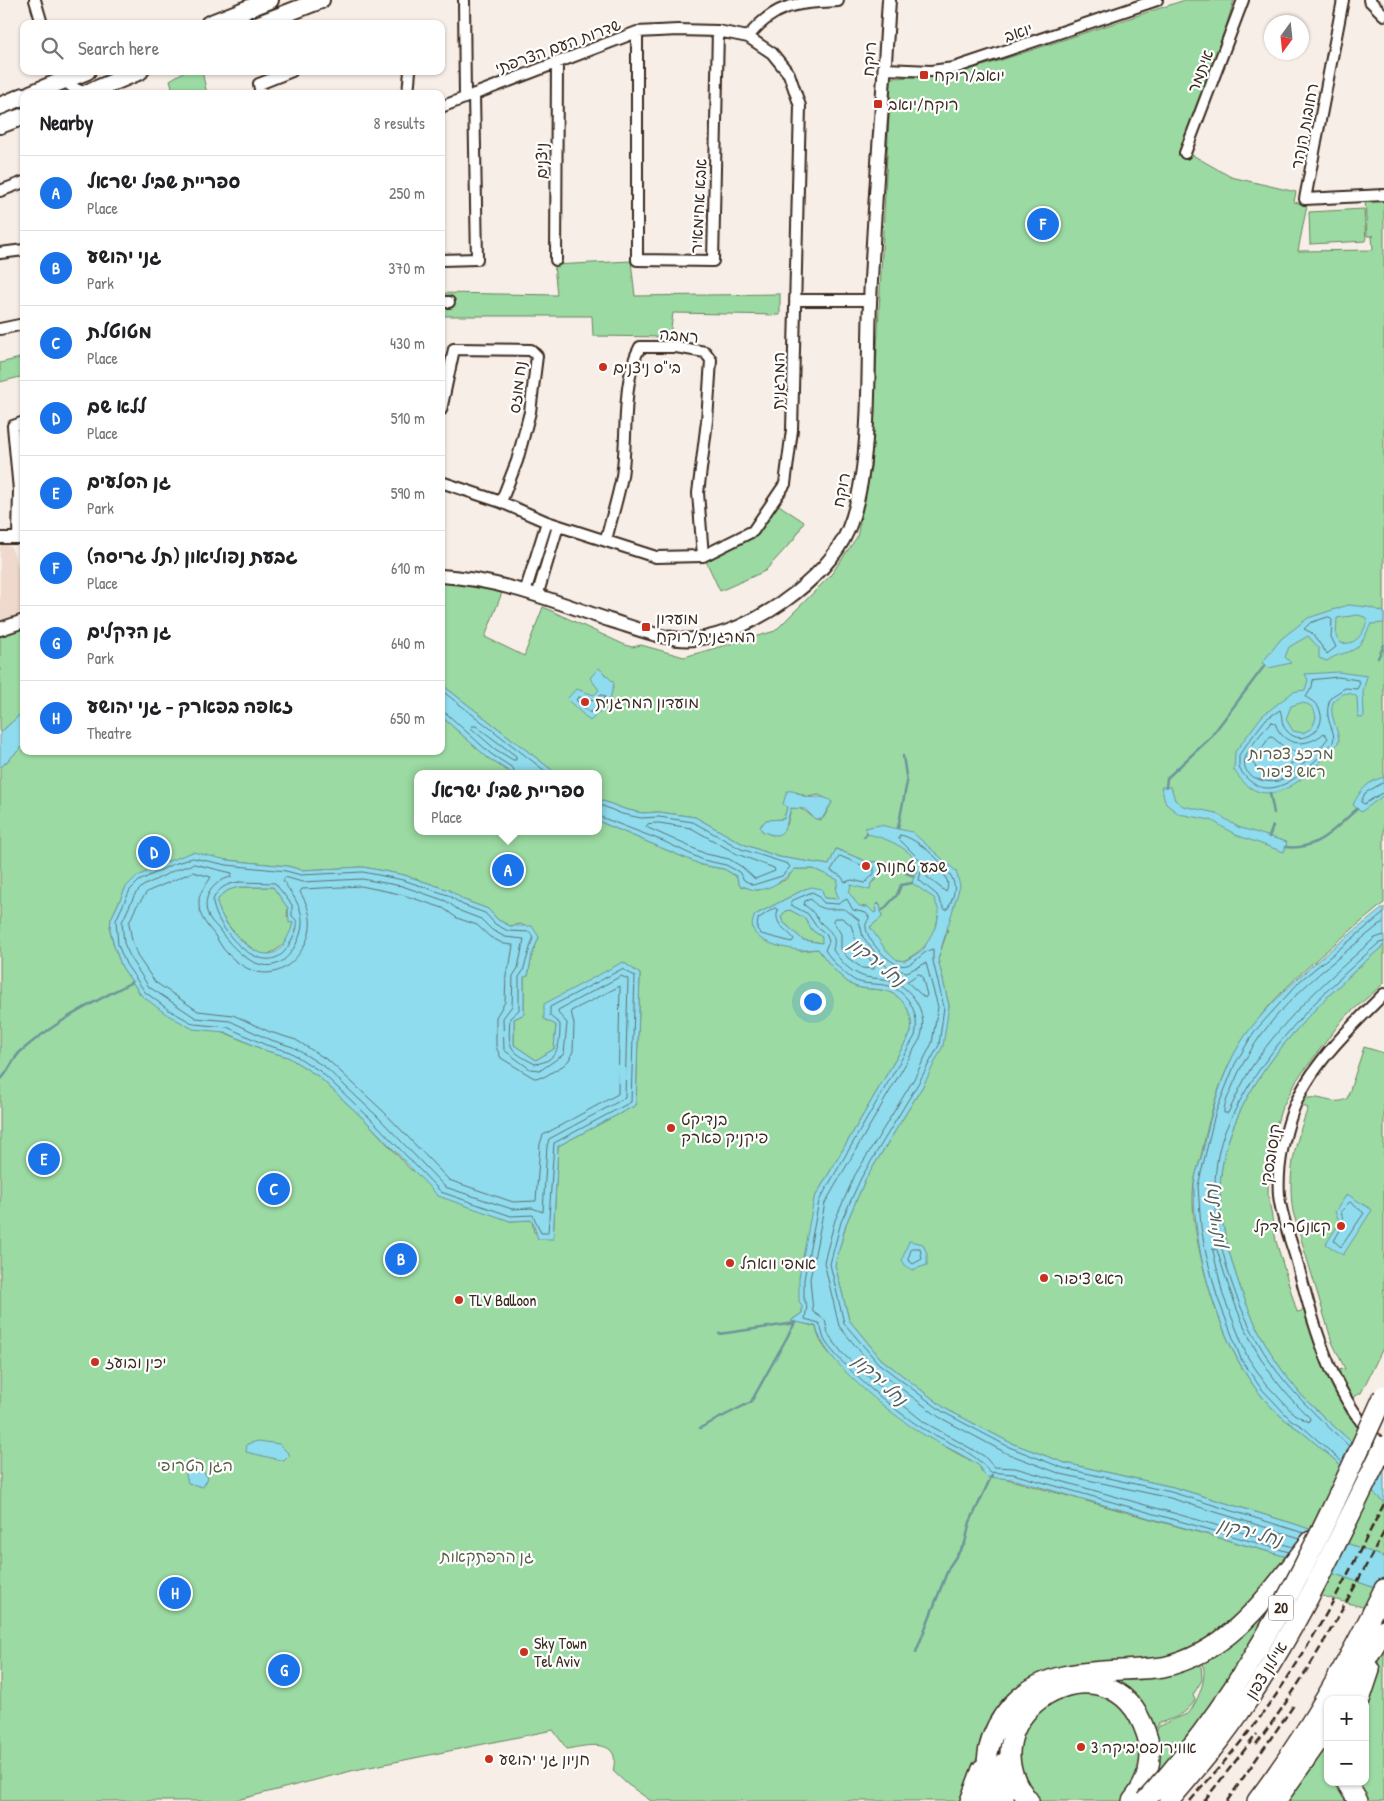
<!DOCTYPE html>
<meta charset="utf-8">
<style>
:root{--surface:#fff;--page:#f6f6f6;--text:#202124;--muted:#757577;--line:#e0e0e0;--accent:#1a73e8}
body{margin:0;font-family:"Patrick Hand","Playpen Sans Hebrew",sans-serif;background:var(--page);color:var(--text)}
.controls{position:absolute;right:15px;bottom:15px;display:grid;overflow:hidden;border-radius:10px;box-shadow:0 1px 4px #0004}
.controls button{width:45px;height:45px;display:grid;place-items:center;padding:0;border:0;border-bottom:1px solid var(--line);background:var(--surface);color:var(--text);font:25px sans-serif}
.compass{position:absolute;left:1264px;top:15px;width:45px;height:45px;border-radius:50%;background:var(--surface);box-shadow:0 1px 4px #0004;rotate:195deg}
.you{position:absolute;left:812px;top:1001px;width:18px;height:18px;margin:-12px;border:4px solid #fff;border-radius:50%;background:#1a73e8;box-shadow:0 0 0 8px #1a73e833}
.badge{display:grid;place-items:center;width:32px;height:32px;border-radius:50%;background:var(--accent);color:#fff;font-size:16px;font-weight:700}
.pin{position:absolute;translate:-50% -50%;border:2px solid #fff;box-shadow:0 1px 5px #0006}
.popup{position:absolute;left:414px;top:770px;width:188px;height:65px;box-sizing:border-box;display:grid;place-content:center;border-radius:10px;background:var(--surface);filter:drop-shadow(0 1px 4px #0005);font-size:16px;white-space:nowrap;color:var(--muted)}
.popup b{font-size:19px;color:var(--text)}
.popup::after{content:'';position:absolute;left:50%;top:100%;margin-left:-10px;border:10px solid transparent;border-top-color:var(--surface)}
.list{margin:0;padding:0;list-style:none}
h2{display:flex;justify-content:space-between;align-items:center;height:65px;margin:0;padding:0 20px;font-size:21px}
h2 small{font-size:16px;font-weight:400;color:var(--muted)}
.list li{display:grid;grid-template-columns:32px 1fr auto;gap:15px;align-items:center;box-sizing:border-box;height:75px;padding:0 20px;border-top:1px solid var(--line)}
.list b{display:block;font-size:19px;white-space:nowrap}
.list p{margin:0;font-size:16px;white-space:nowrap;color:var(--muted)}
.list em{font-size:16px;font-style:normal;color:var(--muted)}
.icon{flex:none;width:28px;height:28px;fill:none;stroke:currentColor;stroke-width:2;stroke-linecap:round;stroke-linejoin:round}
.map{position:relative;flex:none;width:1384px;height:1801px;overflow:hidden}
.search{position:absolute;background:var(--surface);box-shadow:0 1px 4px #0004;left:20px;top:20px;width:425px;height:55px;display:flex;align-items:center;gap:12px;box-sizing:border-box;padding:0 18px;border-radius:10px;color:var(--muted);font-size:19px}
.panel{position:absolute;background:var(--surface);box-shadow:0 1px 4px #0004;left:20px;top:90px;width:425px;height:665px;border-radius:10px}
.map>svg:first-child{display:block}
.built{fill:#eed9cc}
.green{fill:#9bdaa2;stroke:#6b8260;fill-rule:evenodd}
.water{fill:#8fdcee;stroke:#6d959b;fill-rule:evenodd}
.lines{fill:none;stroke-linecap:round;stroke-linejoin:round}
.shore{stroke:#5d7171;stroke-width:1}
.stream{stroke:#6d959b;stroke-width:2.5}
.minor-casing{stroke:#3b2a1e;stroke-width:14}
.tertiary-casing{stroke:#3b2a1e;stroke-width:16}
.primary-casing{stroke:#3b2a1e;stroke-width:20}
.motorway-casing{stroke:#3b2a1e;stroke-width:22}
.minor{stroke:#fff;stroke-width:10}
.tertiary{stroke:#fff;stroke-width:12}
.primary{stroke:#fff;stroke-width:16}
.motorway{stroke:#fff;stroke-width:19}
.rail{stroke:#3b2a1e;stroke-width:2.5;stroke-dasharray:8 4;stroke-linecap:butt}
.motorway-bridge-casing{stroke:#3b2a1e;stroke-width:22;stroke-linecap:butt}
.motorway-bridge{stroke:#fff;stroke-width:19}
.poi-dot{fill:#c8321e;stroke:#fff;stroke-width:2}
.labels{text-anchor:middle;stroke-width:4.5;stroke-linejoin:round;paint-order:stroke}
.shield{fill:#fff;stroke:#766a62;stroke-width:1}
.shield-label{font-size:15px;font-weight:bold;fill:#3b2a1e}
.street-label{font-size:16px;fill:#3b2a1e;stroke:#fff}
.poi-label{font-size:16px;fill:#3b2a1e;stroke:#fff;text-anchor:start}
.park-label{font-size:16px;fill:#585f46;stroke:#fff}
.water-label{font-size:18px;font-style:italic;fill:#545f5c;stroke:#fff}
</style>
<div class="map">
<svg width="1384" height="1801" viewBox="0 0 1384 1801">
<rect width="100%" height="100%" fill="#f7eee8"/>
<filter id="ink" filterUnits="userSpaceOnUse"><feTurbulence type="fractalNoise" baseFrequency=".02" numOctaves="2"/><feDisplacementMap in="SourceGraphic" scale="10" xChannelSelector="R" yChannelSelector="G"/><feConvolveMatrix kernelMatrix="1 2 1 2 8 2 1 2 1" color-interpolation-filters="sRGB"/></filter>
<g filter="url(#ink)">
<path class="built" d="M5 544 11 547 24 582V615L0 624V546Z"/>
<path class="green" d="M1185 0H1234L1189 153 1231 177 1296 192 1294 202 1307 205 1298 251 1373 250 1372 236H1374H1367L1365 198 1384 197V903C1338 942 1286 980 1250 1030 1223 1065 1211 1109 1202 1152 1200 1163 1195 1173 1194 1184 1189 1217 1204 1275 1215 1307 1232 1355 1256 1403 1301 1431L1384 1502V1557L1298 1525 1173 1487 1065 1463 1011 1443 946 1409 881 1359 849 1320 835 1265 846 1224 865 1180 924 1084 949 1006 938 959 948 929 939 911C936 933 931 944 912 956 907 959 904 962 898 960 887 957 875 937 870 927L882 917 880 905 878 903 877 912 874 913 865 907 856 906 849 893 851 884 871 883 877 879 881 862H868L836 849 829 865 779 857 743 844 695 817 659 812 642 813 624 809 598 799V774H557L441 684V582L503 590 485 637 524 656 543 607 625 645 632 647 641 645 684 657 775 631 830 576 857 537 871 466 891 78 938 76 986 65ZM796 792 808 797 819 795 832 802 824 817 820 820C807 817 808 807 791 808L787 825 772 835 762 831 761 825 766 820 784 819 787 807Z
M185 71H202L207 94H174L170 80Z
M1364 209 1366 241 1310 244 1309 212Z
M631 261 635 296 780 294V315L673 313 670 337 593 336 592 316H441V293L557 295 554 265Z
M24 357V376L0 382V363Z
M776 503 804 522 795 538 765 571 720 591 706 561 756 535Z
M24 628V711L0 733V637Z
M441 716 488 758 513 774H418V831H598V821L702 865 724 869 736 876 740 886 758 890 785 880 795 869H814L839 880 836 889 839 898 837 899 824 898 820 890 805 889 755 915 800 951 818 949C828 962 837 975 852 985 861 990 876 988 886 991 905 996 914 1016 911 1033L814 1199 802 1313 792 1320 816 1327C819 1347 834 1358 848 1372 887 1411 930 1440 979 1465L982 1472 1284 1556 1384 1591V1613L1268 1581C1246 1609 1221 1636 1188 1651 1133 1676 1059 1643 1010 1694 1005 1700 1001 1710 997 1717 981 1744 972 1772 961 1801H651L627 1784 613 1771C614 1767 615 1760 614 1756 609 1739 579 1747 567 1749L553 1730 355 1770 233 1801H0V768L24 745V751H441ZM227 860 287 866 302 870 363 867 404 875 449 890 464 900 488 909 498 920 510 926 521 924 539 937 532 955 528 976H524V1014L514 1019V1045L536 1060 554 1049 556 1025 623 962 640 974 636 1105 558 1146 553 1239 534 1232 532 1220 510 1221 490 1213 410 1169 370 1125 318 1076 288 1057 264 1050 141 995 122 967 114 946 110 930 111 919 126 887Z
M240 887H273L288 908 287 916 293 922C291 939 281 950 265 955 246 949 219 920 217 901 224 891 229 889 240 887Z
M790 910 805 918 812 930 822 937 823 943 803 940 783 922 781 917 785 911Z
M1384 945V983L1343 1019 1296 1081 1281 1110 1273 1137 1269 1157 1268 1194 1276 1241 1297 1312 1307 1310 1325 1365 1347 1414 1384 1456V1470C1359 1448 1332 1426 1308 1402 1274 1366 1251 1322 1236 1275 1228 1250 1221 1224 1220 1197 1217 1096 1314 1006 1384 945Z
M1364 1047 1384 1053V1346L1361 1393 1350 1399 1336 1370 1345 1369 1332 1342 1293 1212C1287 1174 1295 1143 1308 1108L1300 1105 1303 1100C1319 1092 1329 1107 1347 1099Z
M1275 1607 1211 1707 1147 1790 1154 1736 1159 1726 1189 1713C1198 1699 1207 1681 1203 1663Z
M1384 1646V1801H1368L1354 1782H1365V1700Z
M1201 1662 1202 1680 1193 1695 1195 1700C1186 1715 1175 1718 1159 1723L1153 1734 1100 1676Z
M1098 1692 1125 1709 1144 1751 1135 1786 1122 1801H1037L1017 1758 1023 1728 1061 1693Z
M1328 1743V1782H1340L1350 1801H1287Z"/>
<path class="water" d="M1348 605 1368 607 1384 612V623L1371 624C1366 633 1362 646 1353 650 1343 655 1338 653 1327 661L1319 658V648L1308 636 1289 647 1285 657 1291 663 1269 668 1262 663 1281 639 1308 618ZM1358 615 1365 617 1367 620C1364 634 1355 646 1341 643L1336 636 1337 618Z
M599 668 614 683 609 703 590 721 567 699 576 689 594 695 599 690 590 678Z
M1338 672 1367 676 1363 691 1364 716 1362 718 1358 717 1357 697C1353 694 1348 692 1343 694 1321 703 1338 725 1339 741 1334 751 1324 758 1316 766 1289 792 1259 809 1234 770L1235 752 1262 716 1293 692 1305 690 1308 680 1305 674ZM1300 703C1310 703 1315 708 1316 718L1312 728 1303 733 1293 731 1286 719 1291 706Z
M441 684 557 774H513L488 758 441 716Z
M24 711V745L0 768V733Z
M1384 777V795L1361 812 1353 805C1360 790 1368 781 1384 777Z
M1161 787H1171L1175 800 1183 806 1216 813 1238 827 1287 842 1284 852 1236 835 1211 820 1179 814 1166 804Z
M787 791C794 790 797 793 803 796 814 800 822 793 832 802L822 819H815L805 809 791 808C785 826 786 843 762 831L760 827 766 820 784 819 787 807 783 804Z
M598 799 624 809 642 813 659 812 695 817 743 844 779 857 829 865 836 849 868 862H882C880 874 880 876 871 883L870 890 851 885 849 893C857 901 855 908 868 907L874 913 877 912 876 904 880 905 882 917 870 927 885 949 897 960 905 961 923 950 937 924 939 911 934 898 912 883C913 878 917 873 917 868 918 850 881 836 867 834L865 828 880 825 912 832 956 871 960 886 938 959 949 1006 943 1046 924 1084 865 1180 846 1224 835 1265 849 1320 881 1359 946 1409 1011 1443 1065 1463 1173 1487 1298 1525 1384 1557V1591L1284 1556 1012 1479 987 1477C982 1474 983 1469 978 1465 960 1452 937 1444 918 1431 890 1413 821 1359 816 1326L791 1321 802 1313V1306L799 1301V1278L814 1199 911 1033C914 1016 905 996 886 991 876 988 861 990 852 985 837 975 828 962 818 949 811 949 804 951 798 950 779 947 742 940 755 915L805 889 812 887 822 889 824 898 837 899 839 898 836 892 838 880 814 869H795C786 879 770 890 756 890 750 890 746 886 740 886L736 876 724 869 702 865 598 821ZM790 910 805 918 812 930 822 937V943L803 940 783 922 781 917 785 911Z
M193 852 227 860 287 866 302 870 363 867 404 875 449 890 464 900 488 909 498 920 510 926H532L539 937 532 955 528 976 524 977V1014L514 1019V1045L536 1060 554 1049 556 1025 544 1019V1004L623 962 640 974 636 1105 558 1146 553 1239H538L532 1220 510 1221 438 1196 370 1125 318 1076 288 1057 264 1050 225 1032 193 1029 166 1014 141 995 122 967 114 946 110 929 111 919 126 887 136 877 169 861ZM240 887H273L288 908 289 923 293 922C292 929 289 934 286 940 267 980 219 924 217 901 224 891 229 889 240 887Z
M1384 907V945C1314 1006 1217 1096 1220 1197 1221 1224 1228 1250 1236 1275 1251 1322 1274 1366 1308 1402 1332 1426 1359 1448 1384 1470V1502L1301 1431C1256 1403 1232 1355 1215 1306 1202 1269 1194 1228 1194 1188 1194 1177 1199 1165 1202 1155 1212 1111 1222 1066 1250 1029 1288 981 1337 945 1384 907Z
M1347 1194 1372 1210 1343 1255 1326 1244 1340 1222 1335 1212Z
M909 1241 923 1244 927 1254V1265L912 1270 905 1265 902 1260Z
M258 1441 279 1444 290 1455 284 1461 246 1452 247 1444Z
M195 1460 208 1478 203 1487 188 1483 184 1467Z"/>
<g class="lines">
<path class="shore" d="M1329 617 1332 620 1331 637 1336 647 1327 654 1312 633 1304 629 1310 623Z
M1338 677 1358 680 1360 683 1357 689 1345 688 1331 697C1321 720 1337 729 1333 742 1309 768 1268 815 1239 768V755L1249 741 1266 719 1280 710C1283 717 1280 724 1287 731 1302 749 1331 727 1318 707 1315 702 1310 700 1306 697L1312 687 1313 680Z
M441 690 549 774
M602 695 605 696 604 700 590 713 576 700 578 697 595 700Z
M441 713 447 714 491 754 513 768 515 774
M1272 722 1275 723C1283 747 1307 748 1324 733L1328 738C1320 750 1292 776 1278 781 1266 784 1240 777 1245 759 1247 750 1264 729 1272 722Z
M472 726H476L516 756V760H513L495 749 472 729Z
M1271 736 1283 746 1301 754C1291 767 1275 778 1259 771L1252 762Z
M1384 782 1365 793 1361 802 1364 804 1384 792
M598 804 622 814 641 818 659 817 693 822 741 849 788 864 790 867 782 876 753 885 744 880 739 872 726 865 703 860 663 841 598 816
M659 823 691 828 737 854 774 868 775 871 755 879 742 867 729 859 706 854 646 827 648 824Z
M900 835C915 836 952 868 954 884 956 891 951 904 947 910L944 909 937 895 919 880 922 867 921 861 899 839Z
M840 856 866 867H874V874L865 883 852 880 845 882 841 876 831 871Z
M193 858 227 865 286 871 301 875 363 872 403 880 448 895 463 905 485 913 495 924 508 931 530 932 533 938 523 971 519 977V1010L510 1018C508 1048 508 1050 535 1064 559 1061 560 1044 560 1024L550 1016V1007L622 969 635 976 631 1102 554 1143 548 1233H541L533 1215 511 1216 441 1192 373 1121 321 1072 290 1052 266 1045 227 1027 194 1024 169 1010 145 992 126 964 118 945 116 920 130 890 139 881 171 865Z
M194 864 232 873 231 877C213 881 200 898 209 917 212 923 218 927 221 932 241 960 276 986 297 942 309 917 298 902 283 881L285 877 302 882 362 879 402 886 446 901 460 911 481 919 492 930 505 937 524 939 518 968 513 976 512 1006 503 1018 504 1050 530 1069 541 1070 564 1054 567 1023 558 1013V1010L621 976 628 979 625 1098 549 1139 547 1146 543 1212 532 1208 512 1209 445 1187 378 1117 325 1067 293 1047 268 1039 230 1021 196 1018 149 987 132 961 124 943 122 922 135 894 143 886 173 871Z
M930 864C941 868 952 880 946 892L927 877Z
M193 872 211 877C207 885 199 891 199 901 198 915 205 923 214 934 218 940 222 948 227 953 256 983 288 979 306 942 314 925 310 908 300 892L302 889 361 886 400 894 443 908 457 918 477 925 490 937 504 944 513 945 510 964 506 975 505 1002 496 1017V1047L501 1058 534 1078 544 1077 564 1065 569 1060 573 1051 574 1024 571 1011 620 986 618 1094 543 1135 540 1144 536 1201 513 1202 449 1180 383 1111 329 1061 296 1040 270 1032 233 1015 198 1011 155 982 138 957 132 941 129 923 136 907 147 892Z
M239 882 275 883 292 905V916L297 921C298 929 294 935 290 943 268 988 213 928 213 900 218 888 226 884 239 882Z
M775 908 778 910C773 925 787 929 794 939L792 942 761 934 757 929 758 919Z
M835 918H842L851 925 856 941 875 966 874 969 862 968 848 958 841 949V934L833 921Z
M1384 921C1326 968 1262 1013 1233 1085 1230 1093 1223 1105 1224 1113H1228C1236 1097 1243 1080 1253 1065 1285 1017 1331 976 1375 938L1384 935
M919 974 922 976 927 995 925 998 907 982Z
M1350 1202 1364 1213 1341 1247 1334 1241 1344 1223 1341 1212Z
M912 1248H920L922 1259 913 1264 908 1260Z
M1213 1249 1217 1250C1238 1318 1256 1368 1310 1418L1309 1422 1294 1414 1265 1383 1247 1356 1223 1295Z
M1349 1446C1323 1422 1297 1398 1276 1370 1232 1311 1196 1199 1226 1129 1259 1054 1318 996 1379 943L1384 942
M1342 1462 1304 1428 1290 1419 1260 1387 1241 1359 1217 1296 1206 1254 1201 1227 1198 1186 1215 1114 1235 1064 1254 1032 1301 980 1384 913
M1293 1547 1015 1468 994 1467 984 1456 924 1422 872 1380 843 1354 828 1334 825 1320 813 1312 810 1279 825 1203 920 1039C929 1016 915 991 893 981 882 977 868 980 858 974 847 969 840 960 833 950 837 936 831 932 821 923 815 916 813 910 804 905L805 901 811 899C821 913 829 908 843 909 847 909 855 918 859 920L863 937 883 963 890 969 907 972 926 963 938 1007 932 1043 914 1079 855 1175 835 1220 824 1262 839 1326 874 1368 939 1417 1006 1453 1061 1474 1170 1498 1300 1538
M1289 1552 1013 1474 989 1472C978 1453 942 1440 922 1428 895 1411 842 1367 825 1341 822 1335 822 1329 819 1323L805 1319 807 1306 804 1299V1279L819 1201 915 1036C920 1016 910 993 889 986 878 983 863 985 854 980 842 972 833 962 825 950L829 941 826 934 816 926 808 914 791 905V901L812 892 816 894 824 903 838 904 847 899 853 910 866 913 869 917C869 920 865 923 866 927 866 940 893 970 907 965 916 962 925 950 933 949V961L944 1007 939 1045 919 1082 861 1178 841 1222 830 1264 844 1323 878 1363 943 1412 1009 1447 1063 1468 1171 1492 1304 1533"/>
<path class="stream" d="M1378 658 1384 645
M1166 787 1167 778 1210 738 1265 665
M1270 793 1274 813
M898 828 907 782 903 756
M864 837 867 834
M1269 837 1273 826
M1286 847C1317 851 1335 828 1357 809
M906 873 914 876
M883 910 897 895 901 885 912 883
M0 1080C9 1072 12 1060 20 1052 54 1022 93 1003 132 982
M719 1334 796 1323
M700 1428 751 1402 795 1323
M916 1652 949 1567 965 1543 970 1522 992 1475"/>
<g class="minor-casing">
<path id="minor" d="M35 0 42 24
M464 0 465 97
M1343 0 1305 199 1384 195
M1369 0 1384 15
M637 32V260L713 261 718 31
M748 37C775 3 797 3 838 1
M885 69 931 71 954 68 1157 0
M61 71C66 85 73 89 86 93
M261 94 259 84 292 71
M408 94 410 71
M441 107 637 32 678 30 718 31 748 37 772 53 789 74 800 106 792 430 785 484 753 531 703 556 656 557 547 522 501 502 441 482
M1185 153 1243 0
M0 191 24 182
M0 253 24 250
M441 260 477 259 474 94
M556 260 557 62
M795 300H870
M441 302H449
M0 329 24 324
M441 410 454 349 531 350 537 356 530 412 517 461 501 502
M0 538H24
M18 538 19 490 13 426 24 422
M606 540C611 519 618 498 622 476 628 438 621 380 640 347H676L705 352 711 360 707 421 698 493 703 556
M525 592 547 522
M537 596 558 526
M1384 994C1351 1027 1310 1065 1293 1110 1284 1136 1277 1168 1279 1195 1281 1216 1290 1238 1296 1258 1314 1325 1331 1398 1384 1447"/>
</g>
<g class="tertiary-casing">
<path id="tertiary" d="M441 576C499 579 554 601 609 620 636 628 668 642 696 639 750 633 827 580 848 530 873 470 867 369 870 303 874 202 883 101 889 0
M0 629 24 621"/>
</g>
<g class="primary-casing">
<path id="primary" d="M209 24 270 0
M259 24 321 0
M30 94 87 71
M85 94 140 71
M0 106 24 96
M0 125 24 116"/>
</g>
<g class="motorway-casing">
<path id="motorway" d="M1343 1700 1384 1629
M1360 1700 1370 1670
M1346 1782 1358 1801
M970 1801 982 1769
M987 1801C987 1784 985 1765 989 1748 993 1731 1001 1717 1012 1705 1051 1662 1112 1674 1163 1667 1232 1652 1270 1592 1311 1541
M1004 1801 1005 1762
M1029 1801C957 1716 1110 1625 1146 1733 1155 1757 1148 1782 1132 1801
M1257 1801C1307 1735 1348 1663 1384 1589
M1276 1801 1328 1727"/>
</g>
<use href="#minor" class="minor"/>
<use href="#tertiary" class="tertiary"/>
<use href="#primary" class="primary"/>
<use href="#motorway" class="motorway"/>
<path class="rail" d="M1256 1744C1307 1678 1345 1605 1384 1532
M1190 1801C1217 1770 1245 1739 1269 1705 1314 1642 1349 1572 1384 1504
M1204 1801 1257 1734
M1227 1801 1294 1705"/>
<g class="motorway-bridge-casing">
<path id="motorway-bridge" d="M1145 1801C1254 1685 1319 1539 1384 1395
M1169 1801C1196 1769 1223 1738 1246 1703 1301 1622 1341 1533 1384 1446"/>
</g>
<use href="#motorway-bridge" class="motorway-bridge"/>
</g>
</g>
<g class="poi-dot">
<rect x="919" y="70" width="10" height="10" rx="2.5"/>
<rect x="873" y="99" width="10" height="10" rx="2.5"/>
<circle cx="603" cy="367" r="5"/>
<rect x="641" y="622" width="10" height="10" rx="2.5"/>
<circle cx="585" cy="702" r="5"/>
<circle cx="866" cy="866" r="5"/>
<circle cx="671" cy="1128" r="5"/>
<circle cx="1341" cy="1226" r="5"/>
<circle cx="730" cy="1263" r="5"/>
<circle cx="1044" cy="1278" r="5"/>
<circle cx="459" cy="1300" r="5"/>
<circle cx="95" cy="1362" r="5"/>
<circle cx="524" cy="1652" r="5"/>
<circle cx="1081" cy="1747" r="5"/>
<circle cx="489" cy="1759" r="5"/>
</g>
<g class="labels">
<rect class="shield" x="1268.5" y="1595.5" width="25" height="25" rx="4"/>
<g class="shield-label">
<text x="1281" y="1613">20</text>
</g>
<g class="street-label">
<text transform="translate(1018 32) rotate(-19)" y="6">יואב</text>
<text transform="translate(558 46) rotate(-20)" y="6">שדרות העם הצרפתי</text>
<text transform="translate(869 59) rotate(-86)" y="6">רוקח</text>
<text transform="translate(1200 71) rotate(-69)" y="6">איתמר</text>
<text transform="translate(1304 126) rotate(-79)" y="6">רחובות הנהר</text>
<text transform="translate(541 161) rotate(-90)" y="6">ניצנים</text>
<text transform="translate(698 206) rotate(-87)" y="6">אבא אחימאיר</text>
<text transform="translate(679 335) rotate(5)" y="6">רמבה</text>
<text transform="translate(778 381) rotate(-89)" y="6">המרגנית</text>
<text transform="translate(517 387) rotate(-83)" y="6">נח מוזס</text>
<text transform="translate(841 490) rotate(-79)" y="6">רוקח</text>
<text transform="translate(1270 1155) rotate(-81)" y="6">קוסובסקי</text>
<text transform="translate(1266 1670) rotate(-58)" y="6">איילון צפון</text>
</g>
<g class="poi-label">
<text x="934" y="81">יואב/רוקח</text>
<text x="888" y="110">רוקח/יואב</text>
<text x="613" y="373">בי"ס ניצנים</text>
<text x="656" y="624">מועדון<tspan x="656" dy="18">המרגנית/רוקח</tspan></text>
<text x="595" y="708">מועדון המרגנית</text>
<text x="876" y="872">שבע טחנות</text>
<text x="681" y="1125">בנדיקט<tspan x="681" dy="18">פיקניק פארק</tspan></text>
<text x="1331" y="1232" text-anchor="end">קאנטרי דקל</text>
<text x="740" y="1269">אמפי וואהל</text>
<text x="1054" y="1284">ראש ציפור</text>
<text x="469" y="1306">TLV Balloon</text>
<text x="105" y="1368">יכין ובועז</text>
<text x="534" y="1649">Sky Town<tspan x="534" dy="18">Tel Aviv</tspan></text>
<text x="1091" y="1753">אווירופסיביקה 3</text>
<text x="499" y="1765">חניון גני יהושע</text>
</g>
<g class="park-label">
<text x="1291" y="759">מרכז צפרות<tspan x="1291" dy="18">ראש ציפור</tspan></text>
<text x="195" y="1471">הגן הטרופי</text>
<text x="487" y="1562">גן הרפתקאות</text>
</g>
<g class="water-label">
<text transform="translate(877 962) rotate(39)" y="6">נחל ירקון</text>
<text transform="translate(1215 1217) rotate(-97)" y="6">נחל איילון</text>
<text transform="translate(880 1380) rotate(43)" y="6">נחל ירקון</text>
<text transform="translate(1250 1532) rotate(15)" y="6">נחל ירקון</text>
</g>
</g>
</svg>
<div class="controls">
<button>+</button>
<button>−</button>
</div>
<svg class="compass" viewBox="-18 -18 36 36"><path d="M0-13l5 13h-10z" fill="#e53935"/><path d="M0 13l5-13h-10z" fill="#757577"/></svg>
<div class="you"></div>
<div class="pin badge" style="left:508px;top:870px">A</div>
<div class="popup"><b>ספריית שביל ישראל</b>Place</div>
<div class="pin badge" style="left:401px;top:1259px">B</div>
<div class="pin badge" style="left:274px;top:1189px">C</div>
<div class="pin badge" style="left:154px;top:852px">D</div>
<div class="pin badge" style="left:44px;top:1159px">E</div>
<div class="pin badge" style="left:1043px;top:224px">F</div>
<div class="pin badge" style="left:284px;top:1670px">G</div>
<div class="pin badge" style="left:175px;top:1593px">H</div>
<div class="search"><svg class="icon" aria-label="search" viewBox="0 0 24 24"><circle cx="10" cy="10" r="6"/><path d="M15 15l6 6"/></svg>Search here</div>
<section class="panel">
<h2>Nearby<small>8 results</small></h2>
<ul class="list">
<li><span class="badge">A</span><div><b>ספריית שביל ישראל</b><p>Place</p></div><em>250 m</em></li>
<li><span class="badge">B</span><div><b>גני יהושע</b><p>Park</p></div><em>370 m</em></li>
<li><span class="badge">C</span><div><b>מטוטלת</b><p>Place</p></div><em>430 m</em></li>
<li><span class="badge">D</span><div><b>ללא שם</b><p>Place</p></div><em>510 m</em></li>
<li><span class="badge">E</span><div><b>גן הסלעים</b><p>Park</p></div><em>590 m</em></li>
<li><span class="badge">F</span><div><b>גבעת נפוליאון (תל גריסה)</b><p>Place</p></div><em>610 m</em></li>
<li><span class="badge">G</span><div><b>גן הדקלים</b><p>Park</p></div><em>640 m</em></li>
<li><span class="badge">H</span><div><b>זאפה בפארק - גני יהושע</b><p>Theatre</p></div><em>650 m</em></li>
</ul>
</section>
</div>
